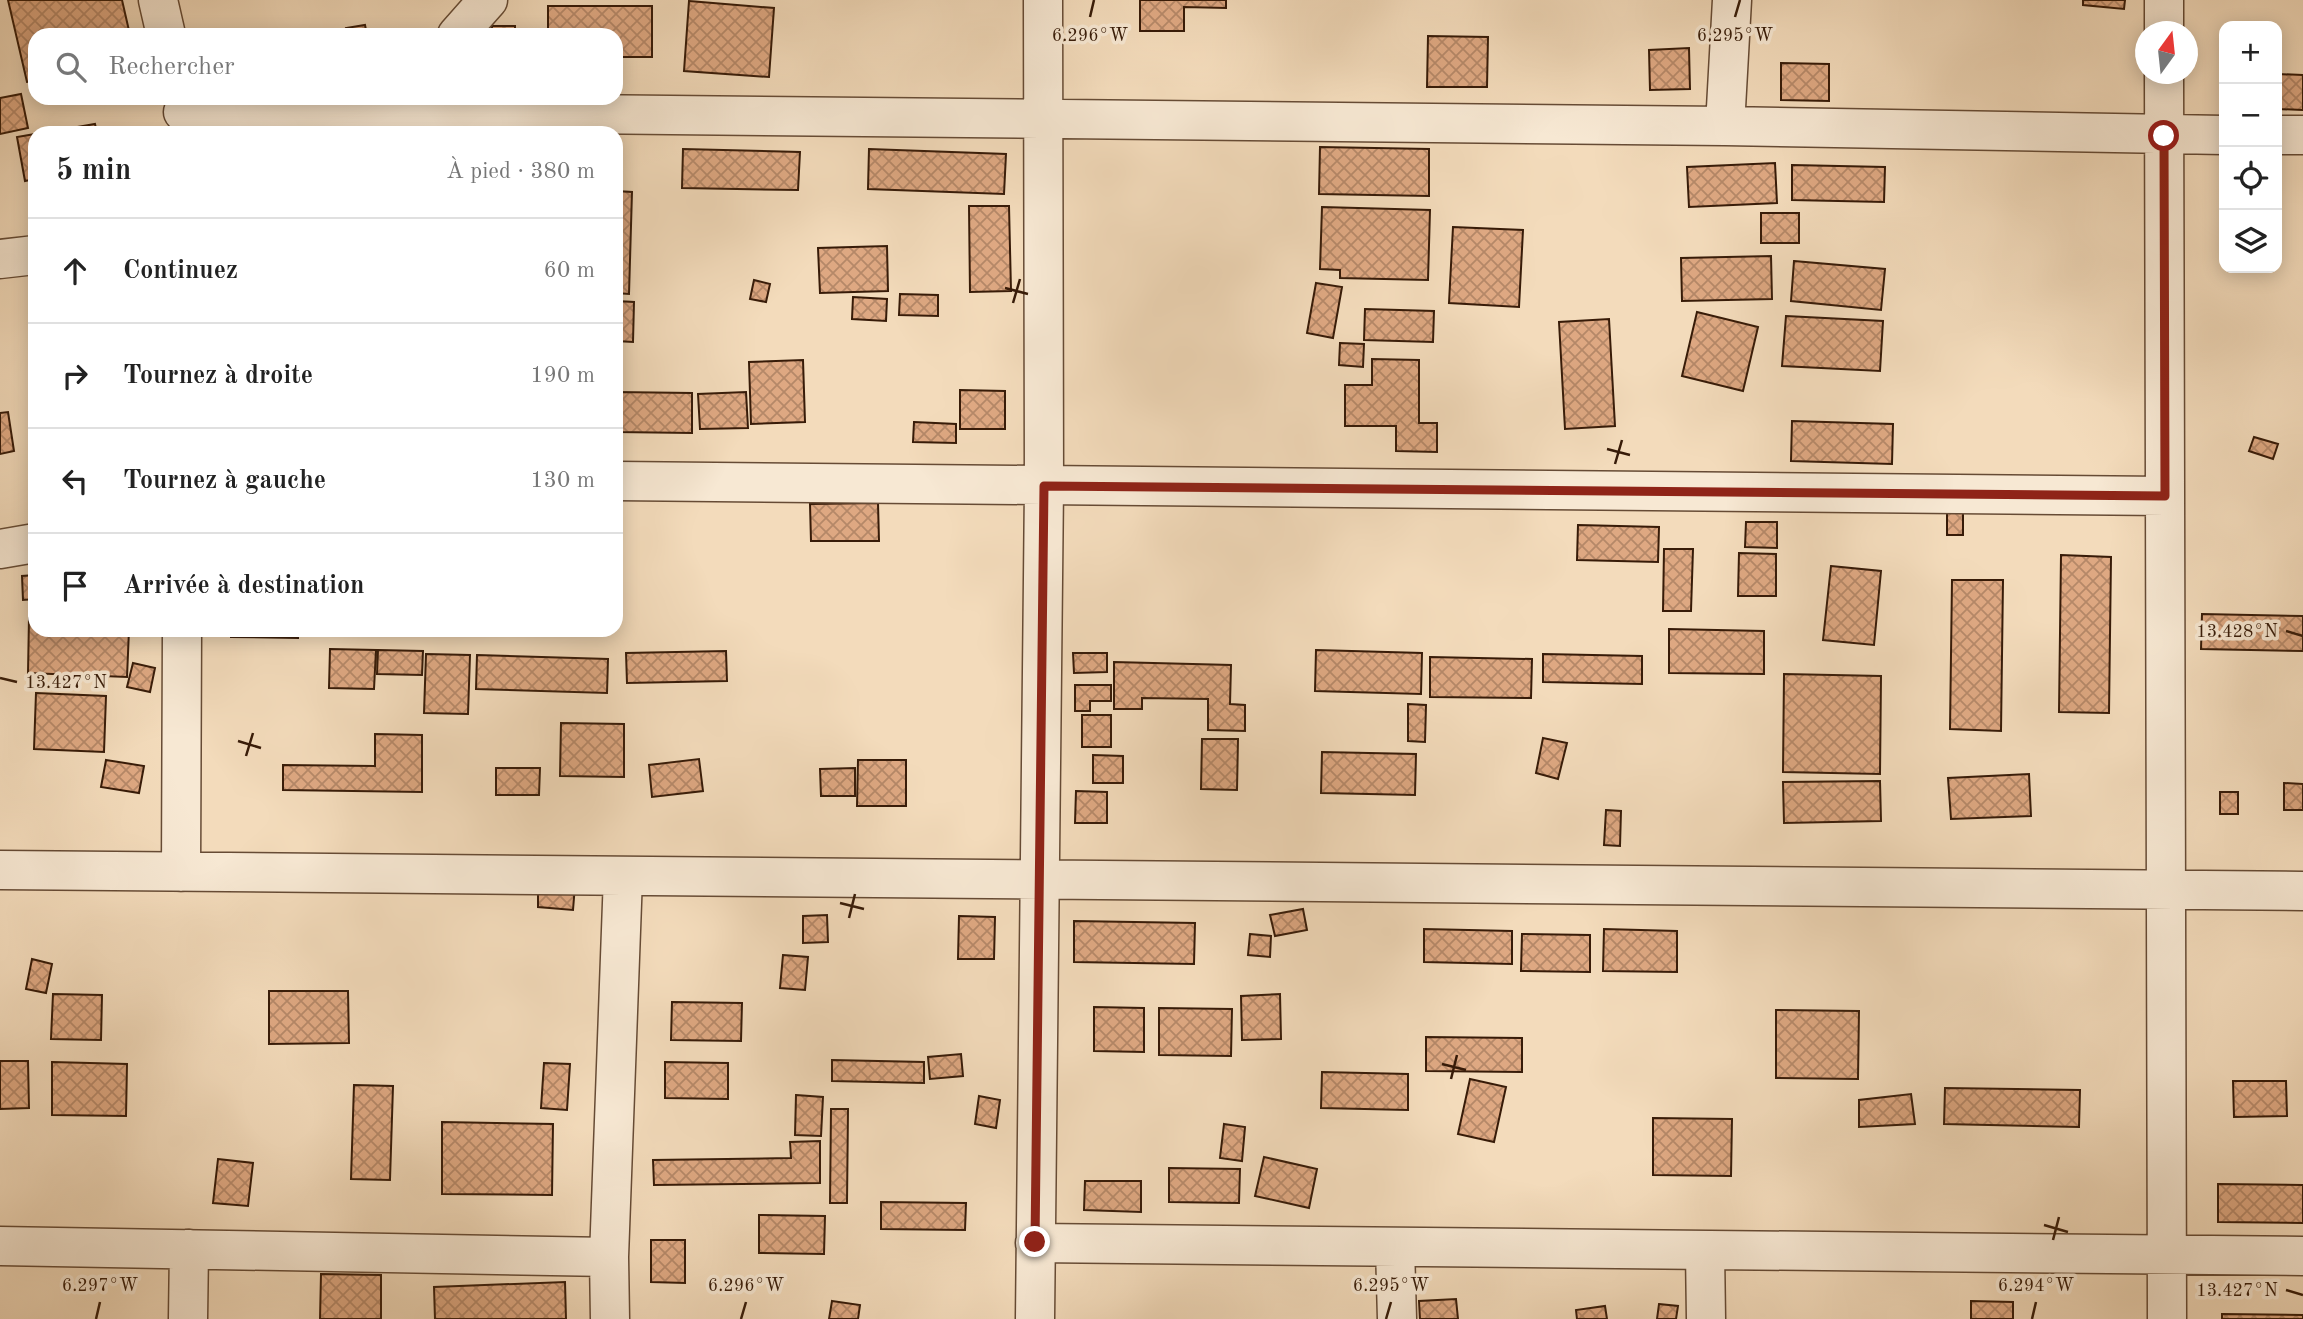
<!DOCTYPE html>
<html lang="fr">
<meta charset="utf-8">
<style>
:root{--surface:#fff;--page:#f2f2f2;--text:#222;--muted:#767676;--line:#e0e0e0}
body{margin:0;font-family:"Old Standard TT",serif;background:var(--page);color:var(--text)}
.controls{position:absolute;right:21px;top:21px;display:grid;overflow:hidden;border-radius:14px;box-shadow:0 4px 18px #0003}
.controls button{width:63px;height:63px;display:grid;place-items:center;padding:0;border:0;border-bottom:2px solid var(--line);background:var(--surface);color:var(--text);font:35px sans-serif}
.compass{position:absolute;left:2135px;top:21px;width:63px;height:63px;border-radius:50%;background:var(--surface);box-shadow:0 4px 18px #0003;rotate:15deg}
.stop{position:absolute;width:21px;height:21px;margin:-16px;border:5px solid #8f2418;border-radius:50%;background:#fff}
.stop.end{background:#8f2418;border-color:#fff;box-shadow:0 2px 7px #0008}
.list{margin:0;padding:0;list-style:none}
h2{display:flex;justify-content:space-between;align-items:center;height:91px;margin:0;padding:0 28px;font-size:30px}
h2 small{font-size:23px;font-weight:400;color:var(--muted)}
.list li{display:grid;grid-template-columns:46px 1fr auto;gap:21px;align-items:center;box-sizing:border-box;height:105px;padding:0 28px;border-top:2px solid var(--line)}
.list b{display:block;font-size:26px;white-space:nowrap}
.list em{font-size:23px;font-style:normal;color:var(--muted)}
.icon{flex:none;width:38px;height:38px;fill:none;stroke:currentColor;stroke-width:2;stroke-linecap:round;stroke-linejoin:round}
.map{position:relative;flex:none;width:2303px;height:1319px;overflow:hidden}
.search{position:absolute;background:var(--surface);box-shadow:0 4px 18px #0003;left:28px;top:28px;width:595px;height:77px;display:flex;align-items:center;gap:18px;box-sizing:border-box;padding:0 24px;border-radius:21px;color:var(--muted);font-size:26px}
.panel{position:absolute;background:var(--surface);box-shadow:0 4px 18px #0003;left:28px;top:126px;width:595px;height:511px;border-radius:21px}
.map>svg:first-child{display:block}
.building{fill:url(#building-cross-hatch);stroke:#371b08;stroke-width:2}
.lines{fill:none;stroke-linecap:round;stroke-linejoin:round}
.minor-casing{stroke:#664b35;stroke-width:41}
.minor{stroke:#f7e8d3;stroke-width:38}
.route{stroke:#8f2418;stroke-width:9}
.ticks{fill:none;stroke:#371b08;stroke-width:2.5}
.ticks-label{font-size:18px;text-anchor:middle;fill:#371b08;stroke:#f7e8d3;stroke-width:7;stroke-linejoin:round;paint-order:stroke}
</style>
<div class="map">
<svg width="2303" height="1319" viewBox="0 0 2303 1319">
<defs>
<pattern id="building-cross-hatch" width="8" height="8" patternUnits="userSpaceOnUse" patternTransform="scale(1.75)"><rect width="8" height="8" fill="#dea882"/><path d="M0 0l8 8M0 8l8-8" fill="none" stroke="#b58868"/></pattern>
</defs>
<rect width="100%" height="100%" fill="#f3dbbb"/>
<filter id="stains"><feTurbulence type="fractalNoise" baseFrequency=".00286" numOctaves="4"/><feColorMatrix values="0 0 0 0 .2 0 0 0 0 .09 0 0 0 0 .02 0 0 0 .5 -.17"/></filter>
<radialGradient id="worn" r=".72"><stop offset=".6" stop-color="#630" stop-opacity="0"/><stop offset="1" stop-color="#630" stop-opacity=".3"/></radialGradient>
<path class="building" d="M8 0H122L130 35H35V81L27 82Z
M1140 0H1226V8L1184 7V31H1140Z
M2083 0H2125L2124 9 2083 5Z
M689 1 774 8 769 77 684 71Z
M548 6H652V57H616V35H548Z
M365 25 367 35H347L346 28Z
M492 26H515V35H492Z
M1428 36 1488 37 1487 87H1427Z
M1689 48 1690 89 1650 90 1649 50Z
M1781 63 1829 64V101L1781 100Z
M2277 74 2303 75V110L2277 109Z
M21 94 28 128 0 134V98Z
M95 124 97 133H43Z
M35 134V179L25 181 17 137Z
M1320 147 1429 149V196L1319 194Z
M683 149 800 152 798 190 682 188Z
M869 149 1006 154 1004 194 868 189Z
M1775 163 1777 203 1689 207 1687 167Z
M1792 165 1885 167 1884 202 1792 200Z
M616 191 632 192 629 294 616 293Z
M969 206H1009L1011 291 970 292Z
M1322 207 1430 210 1428 280 1340 278V270L1320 269Z
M1761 213H1799V243H1761Z
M1453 227 1523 230 1519 307 1449 303Z
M887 246 888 291 820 293 818 248Z
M1771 256 1772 299 1682 301 1681 258Z
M1794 261 1885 269 1881 310 1791 301Z
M754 280 770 284 766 302 750 299Z
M1316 283 1342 287 1333 338 1307 333Z
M900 294 938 295V316L899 315Z
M853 297 887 299 886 321 852 319Z
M616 301 634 302 633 342 616 341Z
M1365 309 1434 311 1433 342 1364 340Z
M1697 312 1758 327 1743 391 1682 376Z
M1786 316 1883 321 1880 371 1782 366Z
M1609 319 1615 426 1565 429 1559 322Z
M1340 343 1364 344 1363 367 1339 365Z
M1372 359 1419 360V423H1437V452L1396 451V426H1345V385H1372Z
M803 360 805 422 751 424 749 362Z
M960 390 1005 391V429H960Z
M616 392 692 393V433L616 432Z
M746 392 748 428 700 429 698 394Z
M8 412 14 451 0 454V413Z
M1792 421 1893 424 1892 464 1791 461Z
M914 422 956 424V443L913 442Z
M2254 437 2278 444 2273 459 2249 451Z
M878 503 879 541H811L810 504Z
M1947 510H1963V535H1947Z
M1746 522H1777V548L1745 547Z
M1578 525 1659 527 1658 562 1577 560Z
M1664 549H1693L1691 611H1663Z
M1739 553 1776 554V596H1738Z
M2061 555 2111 557 2109 713 2059 712Z
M1831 566 1881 571 1874 645 1823 640Z
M35 575V599L23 600 22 576Z
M1952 580H2003L2001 731 1950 729Z
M2202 614 2303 616V651L2201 649Z
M29 618 35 619V630H129L127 677 28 673Z
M1669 629 1764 631V674L1669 673Z
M231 630H298V638L231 637Z
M313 630H416V634L313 635Z
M330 649 376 650 374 689 329 688Z
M378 650 423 651 422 675 377 674Z
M1316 650 1422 653 1421 694 1315 691Z
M726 651 727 681 627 683 626 653Z
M1073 653H1107V672L1074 673Z
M426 654 470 655 468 714 424 713Z
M1543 654 1642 656V684L1543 682Z
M477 655 608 659 607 693 476 689Z
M1430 657 1532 659 1531 698 1430 697Z
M1114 662 1231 665 1230 704 1245 705V731L1208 730V699L1142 698V709H1114Z
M133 663 155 668 150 692 127 687Z
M1784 674 1881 676 1880 774 1783 772Z
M1075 685H1111V701H1090V711H1075Z
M36 693 106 696 104 752 34 749Z
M1408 704 1426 705 1425 742 1408 741Z
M1082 715H1111V747H1082Z
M561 723 624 724V777L560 776Z
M375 734 422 735V792L283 790V765L375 766Z
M1543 738 1567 743 1558 779 1536 773Z
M1202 739H1238L1237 790 1201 789Z
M1322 752 1416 754 1415 795 1321 793Z
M1093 755 1123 756V783H1093Z
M699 759 703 791 652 797 649 765Z
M106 760 144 766 139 793 101 787Z
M858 760H906V806H857Z
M496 768H540L539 795H496Z
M855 768V796H821L820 769Z
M2029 774 2031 816 1951 819 1948 778Z
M1880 781 1881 821 1784 823 1783 782Z
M2284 783 2303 784V810H2284Z
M1076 791 1107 792V823H1075Z
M2220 792H2238V814H2220Z
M1606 810 1621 811 1620 846 1604 845Z
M538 883 575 885 573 910 538 907Z
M1303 909 1307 930 1275 936 1270 915Z
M827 915 828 942 803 943V916Z
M959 916 995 917 994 959H958Z
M1074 921 1195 923 1194 964 1074 962Z
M1424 929 1512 931V964L1424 962Z
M1604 929 1677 931V972L1603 971Z
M1250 934 1271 936 1270 957 1248 955Z
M1522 934 1590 935V972L1521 971Z
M783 955 808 957 805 990 780 988Z
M32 959 52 964 46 993 26 989Z
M269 991H348L349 1043 269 1044Z
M53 994 102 995 101 1040 51 1039Z
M1280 994 1281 1039 1242 1040 1241 996Z
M672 1002 742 1003 741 1041 671 1040Z
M1094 1007 1144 1008V1052L1094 1051Z
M1159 1008 1232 1009 1231 1056 1159 1055Z
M1776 1010 1859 1011 1858 1079 1776 1078Z
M1426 1037 1522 1038V1072L1426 1071Z
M961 1054 963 1076 930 1079 928 1057Z
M832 1060 924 1062V1083L832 1081Z
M0 1061H28L29 1108 0 1109Z
M52 1062 127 1064 126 1116 52 1115Z
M665 1062 728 1063V1099L665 1098Z
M544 1063 570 1064 567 1110 541 1108Z
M1322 1072 1408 1074V1110L1321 1108Z
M1470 1079 1506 1087 1494 1142 1458 1134Z
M2233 1081H2286L2287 1116 2234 1117Z
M354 1085 393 1086 390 1180 351 1179Z
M1945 1088 2080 1090 2079 1127 1944 1124Z
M1911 1094 1915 1124 1859 1127V1100Z
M796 1095 823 1097 821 1136 795 1135Z
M979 1096 1000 1100 996 1128 975 1124Z
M831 1109H848L847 1203H830Z
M1653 1118 1732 1119 1731 1176 1653 1175Z
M442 1122 553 1124 552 1195 442 1194Z
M1224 1124 1245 1127 1242 1161 1220 1158Z
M820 1141V1183L654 1185 653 1160 791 1158 790 1142Z
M1264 1157 1317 1169 1309 1208 1255 1196Z
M218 1159 253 1163 248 1206 213 1203Z
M1169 1168 1240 1169 1239 1203 1169 1202Z
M1085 1181H1141V1212L1084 1210Z
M2218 1184 2303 1185V1223L2218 1222Z
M881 1202 966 1203 965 1230 881 1229Z
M759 1215 825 1216 824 1254 759 1253Z
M651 1240H685V1283L651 1282Z
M321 1274 381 1275V1319H320Z
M565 1282 566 1319H435L434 1287Z
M1456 1299 1458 1319H1420L1419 1301Z
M832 1301 860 1305 858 1319H829Z
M1971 1301 2013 1302V1319H1971Z
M1659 1304 1678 1306 1676 1319H1657Z
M1605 1306 1607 1319H1577L1576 1310Z
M2222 1314 2303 1315V1319H2222Z"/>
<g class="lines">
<g class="minor-casing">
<path id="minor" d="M158 0 166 35
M2164 0V32
M457 35 488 0
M2164 74 2167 1319
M183 112H387L1725 126 2224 135
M1725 126 1732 0
M2277 135H2303
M0 259 35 255
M616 481 2165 496
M0 549 35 543
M0 870 2303 891
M181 872 182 630
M1035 1243 2303 1256
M0 1246 609 1257
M1395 1247 1397 1319
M1705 1251 1706 1319
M188 1319 189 1249
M610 1319 609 1257 623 876
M1035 1319 1044 486 1043 0"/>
</g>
<use href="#minor" class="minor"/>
</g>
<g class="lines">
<path class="route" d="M1035 1242 1044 486 2165 496 2164 136"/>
</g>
<path class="ticks" d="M1090 17 1094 0M1735 17 1740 0M1005 288 1028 294M1013 303 1020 279M1607 449 1630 455M1615 464 1622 440M2286 631 2303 636M0 678 17 682M238 741 261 748M246 756 253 733M840 903 864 909M849 918 855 894M1442 1064 1466 1070M1451 1079 1457 1055M2044 1225 2068 1232M2053 1240 2059 1217M2286 1290 2303 1295M96 1319 100 1302M741 1319 746 1302M1386 1319 1391 1302M2032 1319 2036 1302"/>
<g class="ticks-label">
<text x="1090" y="41">6.296°W</text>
<text x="1735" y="41">6.295°W</text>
<text x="2237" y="637">13.428°N</text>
<text x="66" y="688">13.427°N</text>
<text x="100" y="1291">6.297°W</text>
<text x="746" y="1291">6.296°W</text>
<text x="1391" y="1291">6.295°W</text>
<text x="2036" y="1291">6.294°W</text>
<text x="2237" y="1296">13.427°N</text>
</g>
<rect width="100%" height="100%" filter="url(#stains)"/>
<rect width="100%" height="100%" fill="url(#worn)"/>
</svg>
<div class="controls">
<button>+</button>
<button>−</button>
<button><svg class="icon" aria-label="locate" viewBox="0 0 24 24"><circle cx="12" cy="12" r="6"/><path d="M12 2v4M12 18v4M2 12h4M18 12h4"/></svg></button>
<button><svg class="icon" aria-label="layers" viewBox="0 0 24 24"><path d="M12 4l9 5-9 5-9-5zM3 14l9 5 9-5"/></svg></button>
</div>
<svg class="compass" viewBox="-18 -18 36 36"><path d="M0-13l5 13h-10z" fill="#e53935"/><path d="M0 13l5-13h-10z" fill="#767676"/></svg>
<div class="stop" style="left:2164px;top:136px"></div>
<div class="stop end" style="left:1035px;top:1242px"></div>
<div class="search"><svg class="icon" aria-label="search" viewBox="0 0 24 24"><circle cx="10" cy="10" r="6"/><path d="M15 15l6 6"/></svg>Rechercher</div>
<section class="panel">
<h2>5 min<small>À pied · 380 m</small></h2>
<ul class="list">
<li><svg class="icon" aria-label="ahead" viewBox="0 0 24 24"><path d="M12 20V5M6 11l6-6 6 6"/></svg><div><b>Continuez</b></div><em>60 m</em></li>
<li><svg class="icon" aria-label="right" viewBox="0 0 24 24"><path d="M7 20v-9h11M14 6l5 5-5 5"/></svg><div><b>Tournez à droite</b></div><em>190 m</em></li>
<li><svg class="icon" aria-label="left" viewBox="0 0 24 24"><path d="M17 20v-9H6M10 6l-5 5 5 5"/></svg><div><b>Tournez à gauche</b></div><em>130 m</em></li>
<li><svg class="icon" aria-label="arrive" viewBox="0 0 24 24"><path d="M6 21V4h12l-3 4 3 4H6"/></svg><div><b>Arrivée à destination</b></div></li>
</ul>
</section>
</div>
